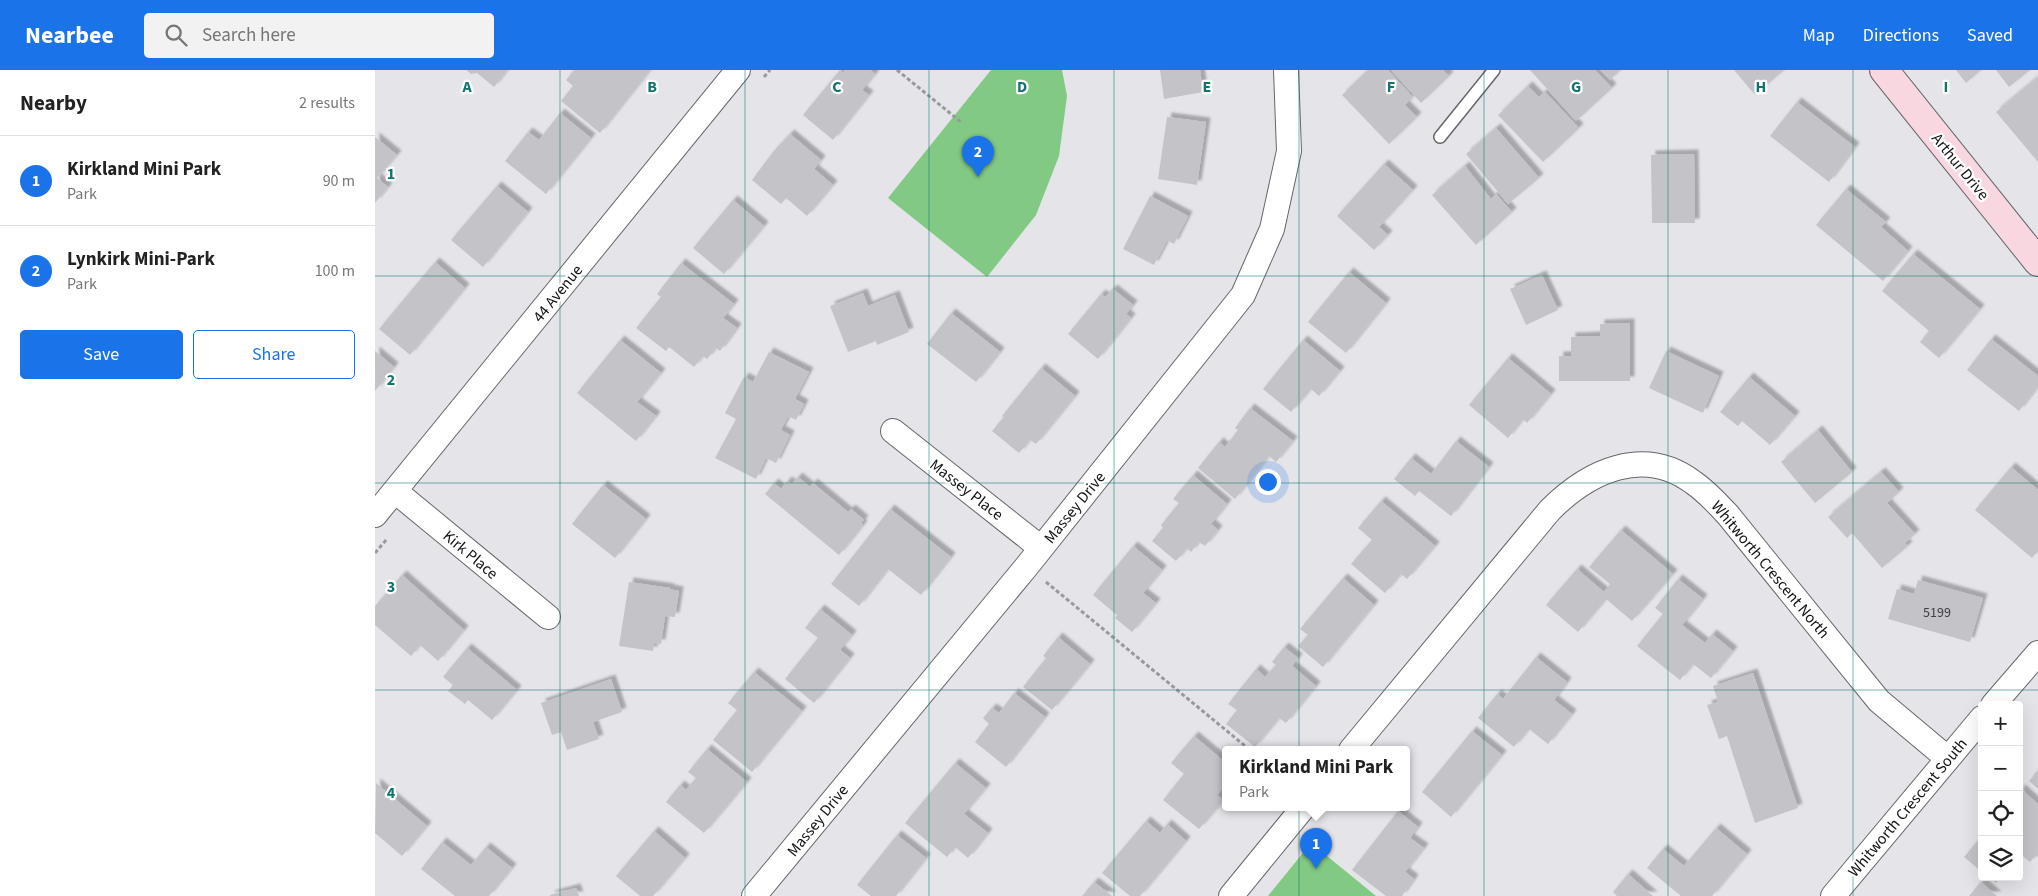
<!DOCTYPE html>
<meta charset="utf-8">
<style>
:root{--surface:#fff;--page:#f2f2f2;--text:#222;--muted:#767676;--line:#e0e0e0;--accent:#1a73e8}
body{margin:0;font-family:"Source Sans 3",sans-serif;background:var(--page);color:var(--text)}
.controls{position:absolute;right:15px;bottom:15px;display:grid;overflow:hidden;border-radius:5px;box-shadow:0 5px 20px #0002}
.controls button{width:45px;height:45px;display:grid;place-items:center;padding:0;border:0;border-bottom:1px solid var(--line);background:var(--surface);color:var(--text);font:25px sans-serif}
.you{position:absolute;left:892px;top:411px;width:18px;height:18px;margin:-12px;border:4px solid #fff;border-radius:50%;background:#1a73e8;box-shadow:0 0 0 8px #1a73e833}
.badge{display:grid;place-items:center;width:32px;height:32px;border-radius:50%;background:var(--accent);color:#fff;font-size:16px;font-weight:700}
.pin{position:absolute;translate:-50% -41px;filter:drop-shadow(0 1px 2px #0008)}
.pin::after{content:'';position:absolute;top:26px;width:18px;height:15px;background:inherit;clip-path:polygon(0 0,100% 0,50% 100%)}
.popup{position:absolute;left:847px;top:676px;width:188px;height:65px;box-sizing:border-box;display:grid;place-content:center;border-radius:5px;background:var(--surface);filter:drop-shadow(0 1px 4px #0005);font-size:16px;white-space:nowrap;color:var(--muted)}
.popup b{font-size:19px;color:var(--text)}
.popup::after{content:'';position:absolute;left:50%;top:100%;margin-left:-10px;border:10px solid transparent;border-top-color:var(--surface)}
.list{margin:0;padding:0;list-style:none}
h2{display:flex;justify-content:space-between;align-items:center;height:65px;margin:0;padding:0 20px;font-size:21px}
h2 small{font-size:16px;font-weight:400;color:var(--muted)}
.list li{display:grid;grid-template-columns:32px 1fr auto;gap:15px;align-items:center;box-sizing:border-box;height:90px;padding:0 20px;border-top:1px solid var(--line)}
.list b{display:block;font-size:19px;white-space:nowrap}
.list p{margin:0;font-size:16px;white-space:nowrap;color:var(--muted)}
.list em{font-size:16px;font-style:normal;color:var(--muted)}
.actions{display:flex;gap:10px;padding:15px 20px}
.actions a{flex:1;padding:11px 0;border:1px solid var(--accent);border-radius:5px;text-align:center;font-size:18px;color:var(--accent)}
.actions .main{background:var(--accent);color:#fff}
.icon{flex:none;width:28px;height:28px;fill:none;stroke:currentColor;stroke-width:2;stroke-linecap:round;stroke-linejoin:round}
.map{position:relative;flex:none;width:1663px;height:826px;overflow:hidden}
header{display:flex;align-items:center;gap:30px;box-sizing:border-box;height:70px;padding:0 25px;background:var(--accent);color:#fff}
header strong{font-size:24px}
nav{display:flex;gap:28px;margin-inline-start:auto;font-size:18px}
.search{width:350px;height:45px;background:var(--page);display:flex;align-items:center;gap:12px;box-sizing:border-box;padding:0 18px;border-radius:5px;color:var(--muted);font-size:19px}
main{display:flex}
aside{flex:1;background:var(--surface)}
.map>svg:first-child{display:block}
.green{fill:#82c984}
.building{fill:#c4c4c8;filter:url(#shadow)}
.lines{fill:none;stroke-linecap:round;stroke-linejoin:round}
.service-casing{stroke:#67676b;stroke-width:14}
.minor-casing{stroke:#67676b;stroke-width:26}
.secondary-casing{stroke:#67676b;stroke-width:30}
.path{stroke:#99999d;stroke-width:3;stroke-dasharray:4 2.5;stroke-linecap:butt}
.service{stroke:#fff;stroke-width:11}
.minor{stroke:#fff;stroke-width:24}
.secondary{stroke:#f8d7e0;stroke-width:28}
.grid{fill:none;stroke:#0f766e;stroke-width:1;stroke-opacity:0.55}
.labels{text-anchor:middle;stroke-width:4.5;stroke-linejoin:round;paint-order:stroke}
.number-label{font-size:14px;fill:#3f4042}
.street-label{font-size:16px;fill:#131415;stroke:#fff}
.grid-label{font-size:16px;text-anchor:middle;font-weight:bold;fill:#0f766e;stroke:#fff;stroke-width:4.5;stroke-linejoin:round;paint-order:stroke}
</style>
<header>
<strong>Nearbee</strong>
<div class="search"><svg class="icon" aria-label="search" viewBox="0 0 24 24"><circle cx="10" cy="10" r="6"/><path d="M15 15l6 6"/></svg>Search here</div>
<nav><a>Map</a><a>Directions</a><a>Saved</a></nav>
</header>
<main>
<aside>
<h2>Nearby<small>2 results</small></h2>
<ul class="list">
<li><span class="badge">1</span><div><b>Kirkland Mini Park</b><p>Park</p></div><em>90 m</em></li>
<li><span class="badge">2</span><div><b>Lynkirk Mini-Park</b><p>Park</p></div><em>100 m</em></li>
</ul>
<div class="actions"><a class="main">Save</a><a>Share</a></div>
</aside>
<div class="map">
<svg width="1663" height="826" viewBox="0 0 1663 826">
<defs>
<filter id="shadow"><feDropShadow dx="4.5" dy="-4.5" stdDeviation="1" flood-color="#0004"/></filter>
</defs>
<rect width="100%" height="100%" fill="#e4e4e9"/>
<path class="green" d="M616 0H687L692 26 684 86 661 145 612 207 513 128Z
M936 773 1001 826H893Z"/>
<path class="building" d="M91 0H132L119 17 102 3 96 4Z
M199 0H275L225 63 186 31 198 16 191 10Z
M465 0 468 3 470 0H496L500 4 487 20 494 25 458 70 428 45Z
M785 0H825L828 22 789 29Z
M993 0H1013L1038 27 1030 35 1042 47 1014 74 967 25Z
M1016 0H1068L1074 6 1046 33Z
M1155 0H1220L1237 18 1201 51Z
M1225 0H1245L1235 10Z
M1359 0H1407L1408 1 1380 25Z
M1581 0H1606L1591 13Z
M1621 0H1655L1634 17Z
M1663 7V92L1621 42Z
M1153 16 1164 27 1170 22 1204 58 1168 92 1123 45Z
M1422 32 1480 77 1454 112 1395 66Z
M185 43 216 68 171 124 130 91 153 62 164 70Z
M792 47 831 52 822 115 783 109Z
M1121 58 1164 108 1133 134 1091 84Z
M415 64 446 90 439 99 458 115 432 146 411 128 406 134 377 110 398 82Z
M0 67 22 85 2 108 13 117 0 133Z
M1319 84 1320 153H1277L1276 85Z
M1009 94 1038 120 1004 157 1013 165 999 180 962 146Z
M1090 96 1116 129 1121 124 1137 142 1101 175 1057 125Z
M122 116 153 142 108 197 76 170Z
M1471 119 1511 152 1506 157 1533 181 1508 211 1441 155Z
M775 126 813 146 799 174 792 170 779 195 748 179Z
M358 130 389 156 349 204 318 178Z
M1538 184 1605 239 1564 288 1545 272 1554 261 1507 221Z
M60 192 90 218 35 285 4 259Z
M306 193 359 234 348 248 362 258 345 281 341 278 332 289 328 286 319 297 294 277 291 281 261 258 286 227 282 224Z
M974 202 1011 233 971 283 933 252Z
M1167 205 1183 240 1151 255 1135 219Z
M738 219 758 235 751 244 756 248 723 289 693 264 726 224 730 227Z
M488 223 493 236 520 225 534 262 502 275 501 271 473 282 455 236Z
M576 243 625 282 601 312 552 274Z
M1255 253V311H1184V286H1196V267L1225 266V254Z
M1616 269 1663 306V316L1644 341 1592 300Z
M245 270 286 303 262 332 281 346 261 371 202 323Z
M928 270 965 301 944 326 936 319 916 342 888 319Z
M0 281 19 297 0 321Z
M1291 281 1344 306 1328 343 1274 318Z
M394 282 434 302 420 329 429 334 421 350 413 346 406 360 415 365 401 393 391 388 381 409 340 388 361 349 350 343 369 307 378 312Z
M1133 288 1176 324 1152 353 1148 349 1133 368 1094 335Z
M666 298 700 326 661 374 655 370 644 383 617 361 629 347 627 346Z
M1374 307 1420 346 1395 375 1367 351 1363 356 1345 342Z
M875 338 918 371 901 392 894 386 860 429 823 398 844 372 850 377 863 360 860 358Z
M1443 360 1477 402 1440 433 1406 392Z
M1081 371 1114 397 1076 446 1044 421 1040 426 1019 409 1036 388 1056 404Z
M1636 397 1663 420V481L1657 488 1600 440Z
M1506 402 1524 422 1512 433 1540 464 1530 473 1533 476 1507 498 1477 463 1472 468 1453 447Z
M818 405 852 434 836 454 843 460 830 476 824 472 816 482 812 478 801 491 777 471 788 458 786 455 804 433 798 429Z
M423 407 435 417 438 413 473 442 476 439 489 450 486 453 488 455 464 485 390 424 399 413 406 419 412 411 417 414Z
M228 415 271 449 240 488 197 454Z
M1006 431 1060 476 1032 509 1026 504 1010 523 976 494 997 470 983 458Z
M515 439 576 487 546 525 513 499 484 536 456 514Z
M1246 460 1298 504 1257 551 1231 529 1203 562 1171 535 1202 499 1229 522 1235 514 1214 497Z
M758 476 787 500 768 523 781 533 757 562 740 548 742 545 718 525Z
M27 505 89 560 63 591 45 575 36 586 0 555V536Z
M968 508 999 535 948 597 923 576 933 565 925 559Z
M1303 509 1328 529 1307 555 1330 573 1337 564 1358 581 1336 608 1318 594 1305 610 1262 576 1288 544 1280 538Z
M1543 510 1608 528 1595 572 1513 549 1522 519 1539 524Z
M254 512 295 518 294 519 304 521 300 547 290 546 286 574 279 573 278 581 244 576Z
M445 539 477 565 465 580 475 588 439 633 410 609 443 568 430 558Z
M683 567 715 594 677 640 648 617 671 588 668 586Z
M909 577 923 588 917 596 941 616 911 653 904 648 880 677 851 654 862 640 853 634 881 599 890 607 901 595 897 592Z
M92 578 142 620 117 650 93 630 90 634 73 621 78 615 68 607Z
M1161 587 1192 612 1179 630 1197 644 1173 674 1154 659 1139 677 1103 648 1122 624 1128 629Z
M379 602 427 641 377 702 338 670 362 640 353 633Z
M1378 603 1423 738 1380 753 1352 666 1344 669 1332 635 1343 632 1338 616Z
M236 609 247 642 218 652 224 669 192 680 186 662 177 665 166 633Z
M639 623 670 647 631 697 600 672 614 654 608 648 617 638 624 643Z
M1097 661 1127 685 1076 747 1047 722Z
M819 666 851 693V714L842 725 849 730 824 759 788 730 809 704 796 693Z
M332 679 372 712 329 763 291 732 305 715 311 720 321 708 313 702Z
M580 693 611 718 589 744 613 763 593 788 580 777 572 787 530 753Z
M1663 700V719L1654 711Z
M1 713 52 756 27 786 0 763Z
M1646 719 1663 734V787L1661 785 1655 792 1644 783V722Z
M1023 741 1043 757 1035 768 1049 778 1030 802 1039 809 1027 826H1011L977 800Z
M771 751 785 763 792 754 811 771 765 826H755L727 803Z
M1341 758 1372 784 1337 826H1306L1272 798 1288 779 1309 796Z
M279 761 310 788 278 826H265L241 806Z
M522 765 551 788 521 826H496L482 815Z
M1607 766V802L1589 787Z
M67 772 96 795 111 777 137 798 114 826H80L46 799Z
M1253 804 1278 826H1242L1238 822Z
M1613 807H1626L1621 813Z
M719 812 737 826H707Z
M1606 812 1622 826H1594Z
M201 818 204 826H175V825Z"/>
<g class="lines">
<g class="service-casing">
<path id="service" d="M1065 67 1119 0"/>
</g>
<g class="minor-casing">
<path id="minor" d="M518 361 666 478
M20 421 173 547
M0 445 363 0
M1618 635 1663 583
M976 680 1175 440C1214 401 1269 375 1319 413 1332 422 1342 433 1353 445L1504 631 1572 688
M379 826 652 496 868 225 897 159 914 81 911 0
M856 826 928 738
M1458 826 1607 648"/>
</g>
<g class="secondary-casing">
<path id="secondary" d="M1509 0 1663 192"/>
</g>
<path class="path" d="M522 0 586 52
M389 7 395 0
M0 483 12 469
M671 512 875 680"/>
<use href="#service" class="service"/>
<use href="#minor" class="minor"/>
<use href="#secondary" class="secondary"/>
</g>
<path class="grid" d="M185 0V826M370 0V826M554 0V826M739 0V826M924 0V826M1109 0V826M1293 0V826M1478 0V826M0 206H1663M0 413H1663M0 620H1663"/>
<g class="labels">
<g class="number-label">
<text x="1562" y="547">5199</text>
</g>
<g class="street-label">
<text transform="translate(1586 96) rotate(51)" y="6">Arthur Drive</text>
<text transform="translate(182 223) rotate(-51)" y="6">44 Avenue</text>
<text transform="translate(592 419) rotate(38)" y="6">Massey Place</text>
<text transform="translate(699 437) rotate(-51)" y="6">Massey Drive</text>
<text transform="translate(96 484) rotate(40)" y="6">Kirk Place</text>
<text transform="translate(1396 499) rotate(50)" y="6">Whitworth Crescent North</text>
<text transform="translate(1532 737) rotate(-50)" y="6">Whitworth Crescent South</text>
<text transform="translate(442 750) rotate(-51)" y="6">Massey Drive</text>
</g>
</g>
<g class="grid-label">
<text x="92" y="22">A</text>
<text x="277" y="22">B</text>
<text x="462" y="22">C</text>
<text x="647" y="22">D</text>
<text x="832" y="22">E</text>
<text x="1016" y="22">F</text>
<text x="1201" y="22">G</text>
<text x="1386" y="22">H</text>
<text x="1571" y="22">I</text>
<text x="16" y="109">1</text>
<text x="16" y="315">2</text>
<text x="16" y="522">3</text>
<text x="16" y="728">4</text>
</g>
</svg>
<div class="controls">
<button>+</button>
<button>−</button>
<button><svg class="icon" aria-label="locate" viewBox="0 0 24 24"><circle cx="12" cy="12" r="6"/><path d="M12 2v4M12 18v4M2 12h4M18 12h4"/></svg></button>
<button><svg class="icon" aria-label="layers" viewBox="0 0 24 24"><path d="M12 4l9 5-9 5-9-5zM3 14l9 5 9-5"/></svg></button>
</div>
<div class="you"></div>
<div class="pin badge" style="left:941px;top:799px">1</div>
<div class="popup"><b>Kirkland Mini Park</b>Park</div>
<div class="pin badge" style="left:603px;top:107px">2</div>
</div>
</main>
